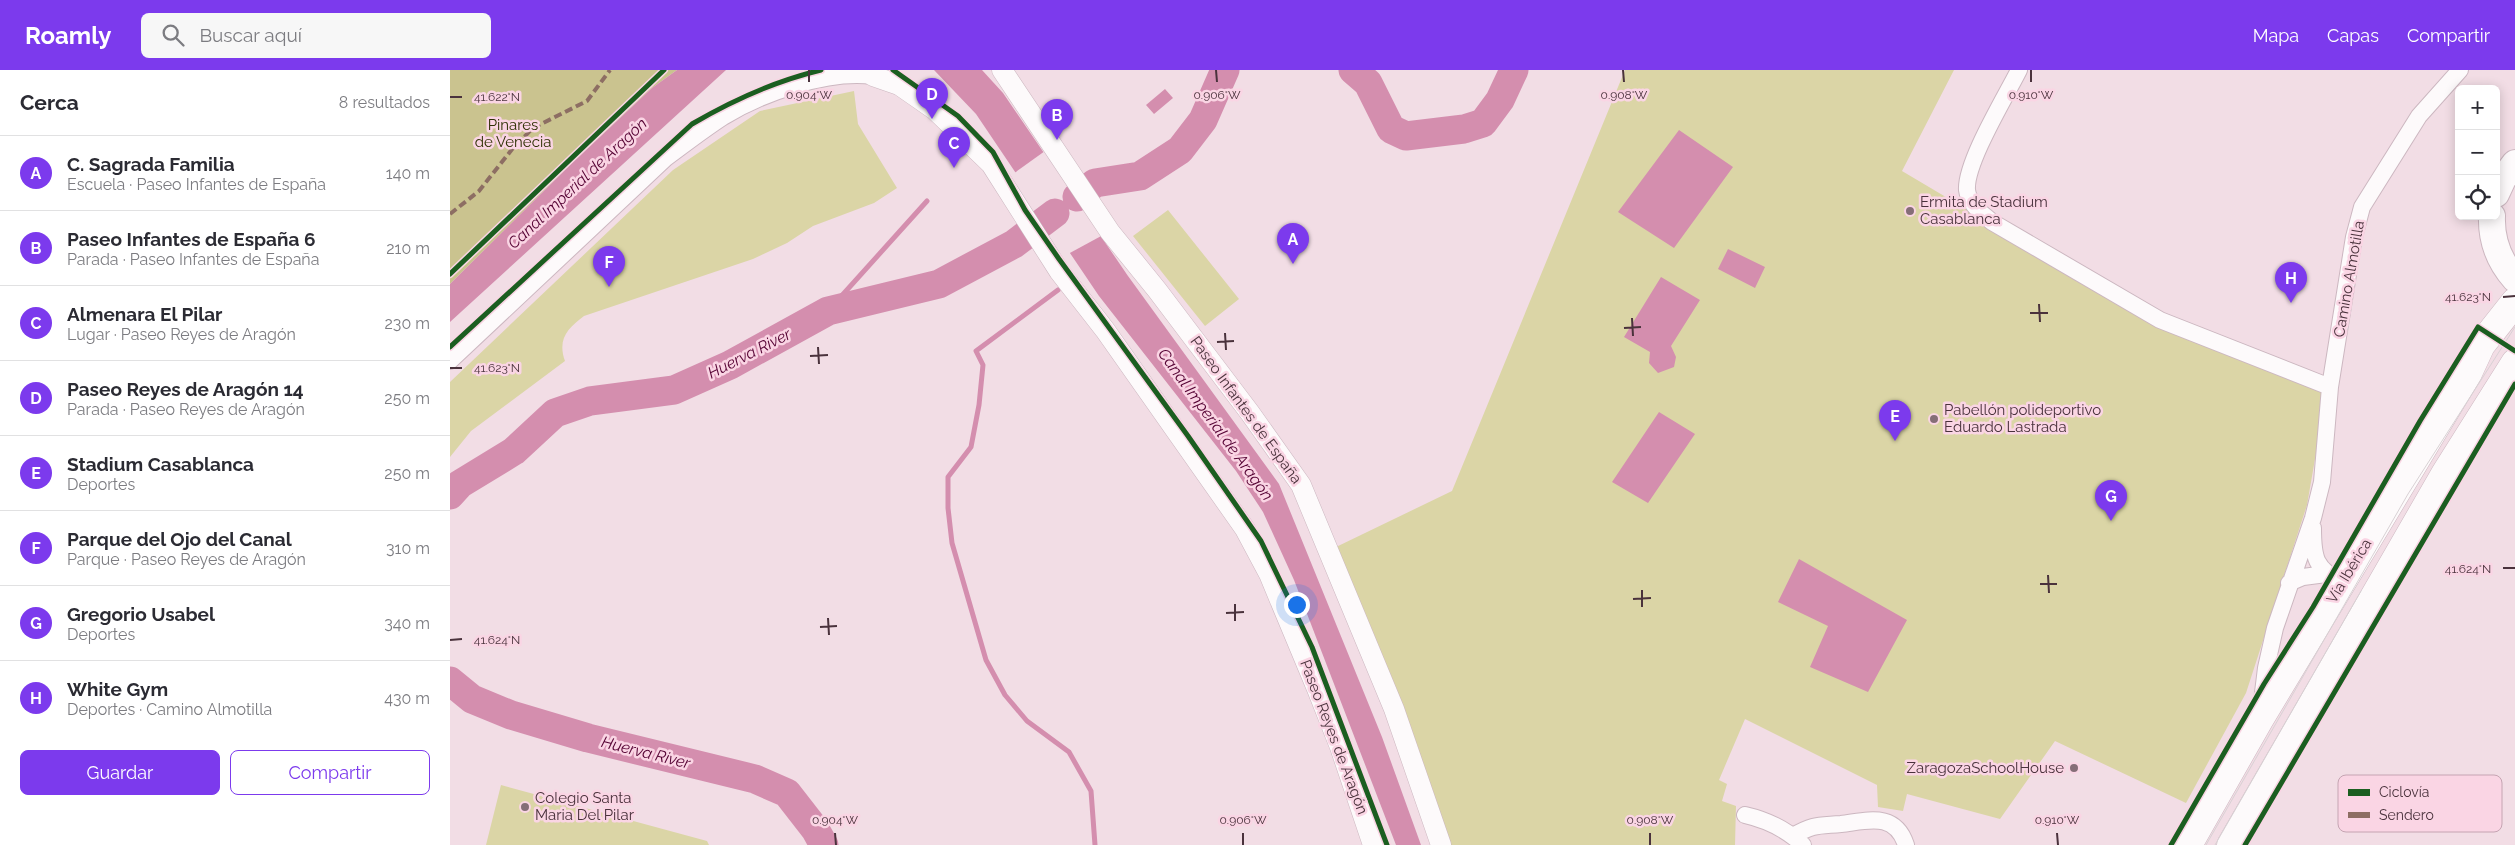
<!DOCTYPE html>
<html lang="es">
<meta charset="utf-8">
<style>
:root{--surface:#fff;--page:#f7f7f7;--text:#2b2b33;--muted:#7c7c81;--line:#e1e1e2;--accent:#7c3aed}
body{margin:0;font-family:Raleway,sans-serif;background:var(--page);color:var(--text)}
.controls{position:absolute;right:15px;top:15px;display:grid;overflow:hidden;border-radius:8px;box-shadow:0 2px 12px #0003}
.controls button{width:45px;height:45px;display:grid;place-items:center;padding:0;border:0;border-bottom:1px solid var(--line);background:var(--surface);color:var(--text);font:25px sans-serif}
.you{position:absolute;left:846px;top:534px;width:18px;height:18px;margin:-12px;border:4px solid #fff;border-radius:50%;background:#1a73e8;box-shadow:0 0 0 8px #1a73e833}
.badge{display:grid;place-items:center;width:32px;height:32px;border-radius:50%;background:var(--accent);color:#fff;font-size:16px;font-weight:700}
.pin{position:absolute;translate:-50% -41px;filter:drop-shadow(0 1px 2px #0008)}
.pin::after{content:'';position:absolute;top:26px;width:18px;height:15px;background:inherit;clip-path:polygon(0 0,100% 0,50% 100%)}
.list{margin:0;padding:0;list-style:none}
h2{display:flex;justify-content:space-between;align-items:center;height:65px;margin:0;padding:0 20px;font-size:21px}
h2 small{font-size:16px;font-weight:400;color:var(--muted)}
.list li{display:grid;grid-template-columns:32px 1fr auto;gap:15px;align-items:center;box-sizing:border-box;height:75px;padding:0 20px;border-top:1px solid var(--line)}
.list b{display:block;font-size:19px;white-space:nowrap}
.list p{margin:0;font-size:16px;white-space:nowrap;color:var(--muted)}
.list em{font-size:16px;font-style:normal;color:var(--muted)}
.actions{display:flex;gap:10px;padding:15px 20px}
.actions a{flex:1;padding:11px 0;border:1px solid var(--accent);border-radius:8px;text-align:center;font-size:18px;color:var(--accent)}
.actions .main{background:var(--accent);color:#fff}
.icon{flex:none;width:28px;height:28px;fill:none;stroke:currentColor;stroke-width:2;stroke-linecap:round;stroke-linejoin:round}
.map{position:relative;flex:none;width:2065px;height:775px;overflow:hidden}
header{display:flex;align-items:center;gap:30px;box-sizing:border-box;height:70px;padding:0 25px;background:var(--accent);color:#fff}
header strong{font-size:24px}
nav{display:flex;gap:28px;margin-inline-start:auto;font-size:18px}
.search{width:350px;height:45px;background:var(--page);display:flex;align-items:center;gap:12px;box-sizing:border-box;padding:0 18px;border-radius:8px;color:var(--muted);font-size:19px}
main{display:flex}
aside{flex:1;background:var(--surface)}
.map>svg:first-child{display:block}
.green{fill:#dbd5a6}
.forest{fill:#cac38f}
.water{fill:#d48eae}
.pier{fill:#f2dde5}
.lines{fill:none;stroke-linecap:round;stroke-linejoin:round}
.stream{stroke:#d48eae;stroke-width:5}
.river{stroke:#d48eae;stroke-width:29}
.minor-casing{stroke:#ccb7c0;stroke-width:18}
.tertiary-casing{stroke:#ccb7c0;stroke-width:21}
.primary-casing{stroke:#ccb7c0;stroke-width:28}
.trunk-casing{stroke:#ccb7c0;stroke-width:29}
.minor{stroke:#fdfafb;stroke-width:16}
.tertiary{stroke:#fdfafb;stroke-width:20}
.primary{stroke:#fdfafb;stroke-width:26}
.trunk{stroke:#fdfafb;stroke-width:28}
.tram{stroke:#d8d1d4;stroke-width:1}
.quiet{stroke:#8d6e63;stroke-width:4;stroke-dasharray:8 4;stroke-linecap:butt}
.cycleway-casing{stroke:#fad5e4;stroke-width:8}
.cycleway{stroke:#1b5e20;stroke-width:5}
.ticks{fill:none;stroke:#4a323c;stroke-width:2}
.poi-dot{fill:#856e77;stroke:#fad5e4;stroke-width:2}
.labels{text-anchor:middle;stroke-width:5;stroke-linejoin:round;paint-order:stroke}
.park-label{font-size:15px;fill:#2e3003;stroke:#fad5e4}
.poi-label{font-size:15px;fill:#4a323c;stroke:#fad5e4;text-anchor:start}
.street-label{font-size:15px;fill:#4a323c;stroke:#fad5e4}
.water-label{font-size:16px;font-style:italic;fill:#540032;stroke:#fad5e4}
.key{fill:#fad5e4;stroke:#c5a4b2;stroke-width:1}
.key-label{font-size:14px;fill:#4a323c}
.ticks-label{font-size:12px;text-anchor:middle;fill:#4a323c;stroke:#fad5e4;stroke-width:5;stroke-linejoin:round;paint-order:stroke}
</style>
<header>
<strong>Roamly</strong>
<div class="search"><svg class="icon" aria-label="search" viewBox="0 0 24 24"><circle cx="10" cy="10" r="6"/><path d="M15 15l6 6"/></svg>Buscar aquí</div>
<nav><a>Mapa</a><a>Capas</a><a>Compartir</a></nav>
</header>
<main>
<aside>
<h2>Cerca<small>8 resultados</small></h2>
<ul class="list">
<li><span class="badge">A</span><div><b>C. Sagrada Familia</b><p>Escuela · Paseo Infantes de España</p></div><em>140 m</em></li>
<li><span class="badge">B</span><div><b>Paseo Infantes de España 6</b><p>Parada · Paseo Infantes de España</p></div><em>210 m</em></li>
<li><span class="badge">C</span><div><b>Almenara El Pilar</b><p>Lugar · Paseo Reyes de Aragón</p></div><em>230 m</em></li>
<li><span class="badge">D</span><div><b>Paseo Reyes de Aragón 14</b><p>Parada · Paseo Reyes de Aragón</p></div><em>250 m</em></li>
<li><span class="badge">E</span><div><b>Stadium Casablanca</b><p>Deportes</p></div><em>250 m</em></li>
<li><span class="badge">F</span><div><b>Parque del Ojo del Canal</b><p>Parque · Paseo Reyes de Aragón</p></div><em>310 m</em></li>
<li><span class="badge">G</span><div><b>Gregorio Usabel</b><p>Deportes</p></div><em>340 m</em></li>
<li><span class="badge">H</span><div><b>White Gym</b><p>Deportes · Camino Almotilla</p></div><em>430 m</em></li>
</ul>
<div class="actions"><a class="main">Guardar</a><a>Compartir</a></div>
</aside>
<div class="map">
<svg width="2065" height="775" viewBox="0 0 2065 775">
<rect width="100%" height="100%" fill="#f2dde5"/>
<path class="green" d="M1175 0H1504L1452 101 1707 252 1877 320 1857 435 1796 623 1736 733 1605 671 1550 749 1457 724 1453 741 1428 737 1427 715 1295 649 1269 710 1277 714 1272 731 1286 736 1285 775H993L884 478 1002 421Z
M404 21 408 54 447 118 424 133 363 156 337 173 303 189 134 246C118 258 107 269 115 291L21 361 0 387V312L223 100 310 41Z
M718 140 789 229 755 256 683 166Z
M51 715 257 771 259 775H36Z"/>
<path class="forest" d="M0 0H227L202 18 119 96 0 214Z"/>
<path class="water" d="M227 0H276L0 252V214L119 96 202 18Z
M484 0H532L553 23 678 206 829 414 932 667 971 775H946L844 510 813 442 786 401 649 226 526 44Z
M715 19 723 28 704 44 696 35Z
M1229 60 1283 97 1224 178 1168 142Z
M1278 179 1315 197 1305 218 1268 199Z
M1211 207 1250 230 1221 276 1226 287 1224 297 1208 303 1199 293 1200 282 1174 267Z
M1209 342 1245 364 1198 433 1162 412Z
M1349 489 1457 550 1418 622 1360 597 1378 556 1328 532Z"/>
<path class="pier" d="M595 81 653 165 618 184 563 104Z"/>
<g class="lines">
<path class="stream" d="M608 220 526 281 533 295 529 335 521 377 498 407V438L502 473 536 590 555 625 577 651 619 682 641 721 645 775
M378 241 477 131"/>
<path class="river" d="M903 0 918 13 941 59 956 66 1014 59 1033 53 1050 30 1064 0
M627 127 645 113 690 106 730 80 753 50 775 0
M0 425 10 414 64 381 105 343 140 331 224 320 280 295 378 241 489 214 564 174 605 143
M0 611 22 629 61 645 138 668 305 709 337 723 365 759 374 775"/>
<g class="minor-casing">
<path id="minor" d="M1569 0C1556 26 1515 93 1517 120 1519 135 1532 143 1542 152L1710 250 1880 317
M0 291 216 88C235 74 253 60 273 47 312 23 377 0 423 6
M1863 458C1863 488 1865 498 1892 513
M1839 513 1853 507 1876 504
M1811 639 1816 598 1825 558 1863 448 1872 412 1880 317 1904 167 1912 137 1969 46 2010 0
M1295 745C1317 750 1336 759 1353 775
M1343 766C1364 754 1368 756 1391 754 1417 751 1445 741 1456 775"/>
</g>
<g class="tertiary-casing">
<path id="tertiary" d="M424 0 423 6 449 15 485 40 541 94 609 201 655 260 795 459 819 504 867 619 890 677 923 775
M552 0 660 162 707 220 800 343 851 415 944 639 991 775"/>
</g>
<g class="primary-casing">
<path id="primary" d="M2046 124 2053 109 2065 93
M2042 146C2041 170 2049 191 2065 209"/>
</g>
<g class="trunk-casing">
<path id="trunk" d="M1738 775 1809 650 2018 303 2031 275 2065 232
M1781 775 1995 404 2065 293"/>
</g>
<use href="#minor" class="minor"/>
<use href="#tertiary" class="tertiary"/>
<use href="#primary" class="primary"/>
<use href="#trunk" class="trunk"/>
<path class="tram" d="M1756 775 1958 424 2065 257
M1765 775 1911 521"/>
<path class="quiet" d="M0 144 29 121 63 78 83 58 137 31 160 0"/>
<g class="cycleway-casing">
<path id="cycleway" d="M443 0 508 46 543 82 575 140 609 189 738 366 811 471 862 577 937 775
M0 204 214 0
M0 277 242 54C283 30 325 11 371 0
M1721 775 1814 614 1863 537 1970 351 2028 257 2065 281
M1795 775 2065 314"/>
</g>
<use href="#cycleway" class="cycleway"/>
</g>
<path class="ticks" d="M359 0V12M766 0 767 12M1173 0 1174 12M1581 0V12M0 27H12M2053 227 2065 226M1589 234 1590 252M1580 243H1598M1182 248 1183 266M1174 258 1191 257M775 263 776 280M767 272 784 271M368 277 369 294M360 286 378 285M0 298H12M2053 498H2065M1598 505 1599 523M1590 514H1607M1192 520V537M1183 529 1201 528M785 534V551M776 543 794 542M378 548 379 565M370 557 387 556M0 570 12 569M385 763 386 775M793 763V775M1200 763V775M1607 763 1608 775"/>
<g class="poi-dot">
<circle cx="1460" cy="141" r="5"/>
<circle cx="1484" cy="349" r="5"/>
<circle cx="1624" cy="698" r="5"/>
<circle cx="75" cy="737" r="5"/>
</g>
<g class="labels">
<g class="park-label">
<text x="63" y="60">Pinares<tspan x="63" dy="17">de Venecia</tspan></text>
</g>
<g class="poi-label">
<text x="1470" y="137">Ermita de Stadium<tspan x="1470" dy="17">Casablanca</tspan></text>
<text x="1494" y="345">Pabellón polideportivo<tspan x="1494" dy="17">Eduardo Lastrada</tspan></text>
<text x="1614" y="703" text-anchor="end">ZaragozaSchoolHouse</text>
<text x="85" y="733">Colegio Santa<tspan x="85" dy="17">Maria Del Pilar</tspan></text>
</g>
<g class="street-label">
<text transform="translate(1899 209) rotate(-80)" y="5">Camino Almotilla</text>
<text transform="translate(796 340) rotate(54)" y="5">Paseo Infantes de España</text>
<text transform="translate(1899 501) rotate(-59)" y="5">Vía Ibérica</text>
<text transform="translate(884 667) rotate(69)" y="5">Paseo Reyes de Aragón</text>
</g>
<g class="water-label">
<text transform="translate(127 113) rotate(-43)" y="6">Canal Imperial de Aragón</text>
<text transform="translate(299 283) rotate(-27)" y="6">Huerva River</text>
<text transform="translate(766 354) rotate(54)" y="6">Canal Imperial de Aragón</text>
<text transform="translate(196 682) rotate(14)" y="6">Huerva River</text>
</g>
</g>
<rect x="1888" y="705" width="164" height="57" rx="8" class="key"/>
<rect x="1898" y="719" width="22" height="7" fill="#1b5e20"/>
<rect x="1898" y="742" width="22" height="6" fill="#8d6e63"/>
<g class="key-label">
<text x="1929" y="727">Ciclovía</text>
<text x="1929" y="750">Sendero</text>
</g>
<g class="ticks-label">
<text x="359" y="29">0.904°W</text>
<text x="767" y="29">0.906°W</text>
<text x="1174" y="29">0.908°W</text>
<text x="1581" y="29">0.910°W</text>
<text x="47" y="31">41.622°N</text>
<text x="2018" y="231">41.623°N</text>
<text x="47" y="302">41.623°N</text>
<text x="2018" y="503">41.624°N</text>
<text x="47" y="574">41.624°N</text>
<text x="385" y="754">0.904°W</text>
<text x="793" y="754">0.906°W</text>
<text x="1200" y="754">0.908°W</text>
<text x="1607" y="754">0.910°W</text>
</g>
</svg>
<div class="controls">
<button>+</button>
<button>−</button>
<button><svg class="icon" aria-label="locate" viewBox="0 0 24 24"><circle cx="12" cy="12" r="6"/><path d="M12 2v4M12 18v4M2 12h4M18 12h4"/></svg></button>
</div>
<div class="you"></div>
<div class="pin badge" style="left:843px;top:194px">A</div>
<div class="pin badge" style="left:607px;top:70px">B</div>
<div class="pin badge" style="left:504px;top:98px">C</div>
<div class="pin badge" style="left:482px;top:49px">D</div>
<div class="pin badge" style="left:1445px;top:371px">E</div>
<div class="pin badge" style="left:159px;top:217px">F</div>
<div class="pin badge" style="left:1661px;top:451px">G</div>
<div class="pin badge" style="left:1841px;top:233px">H</div>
</div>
</main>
